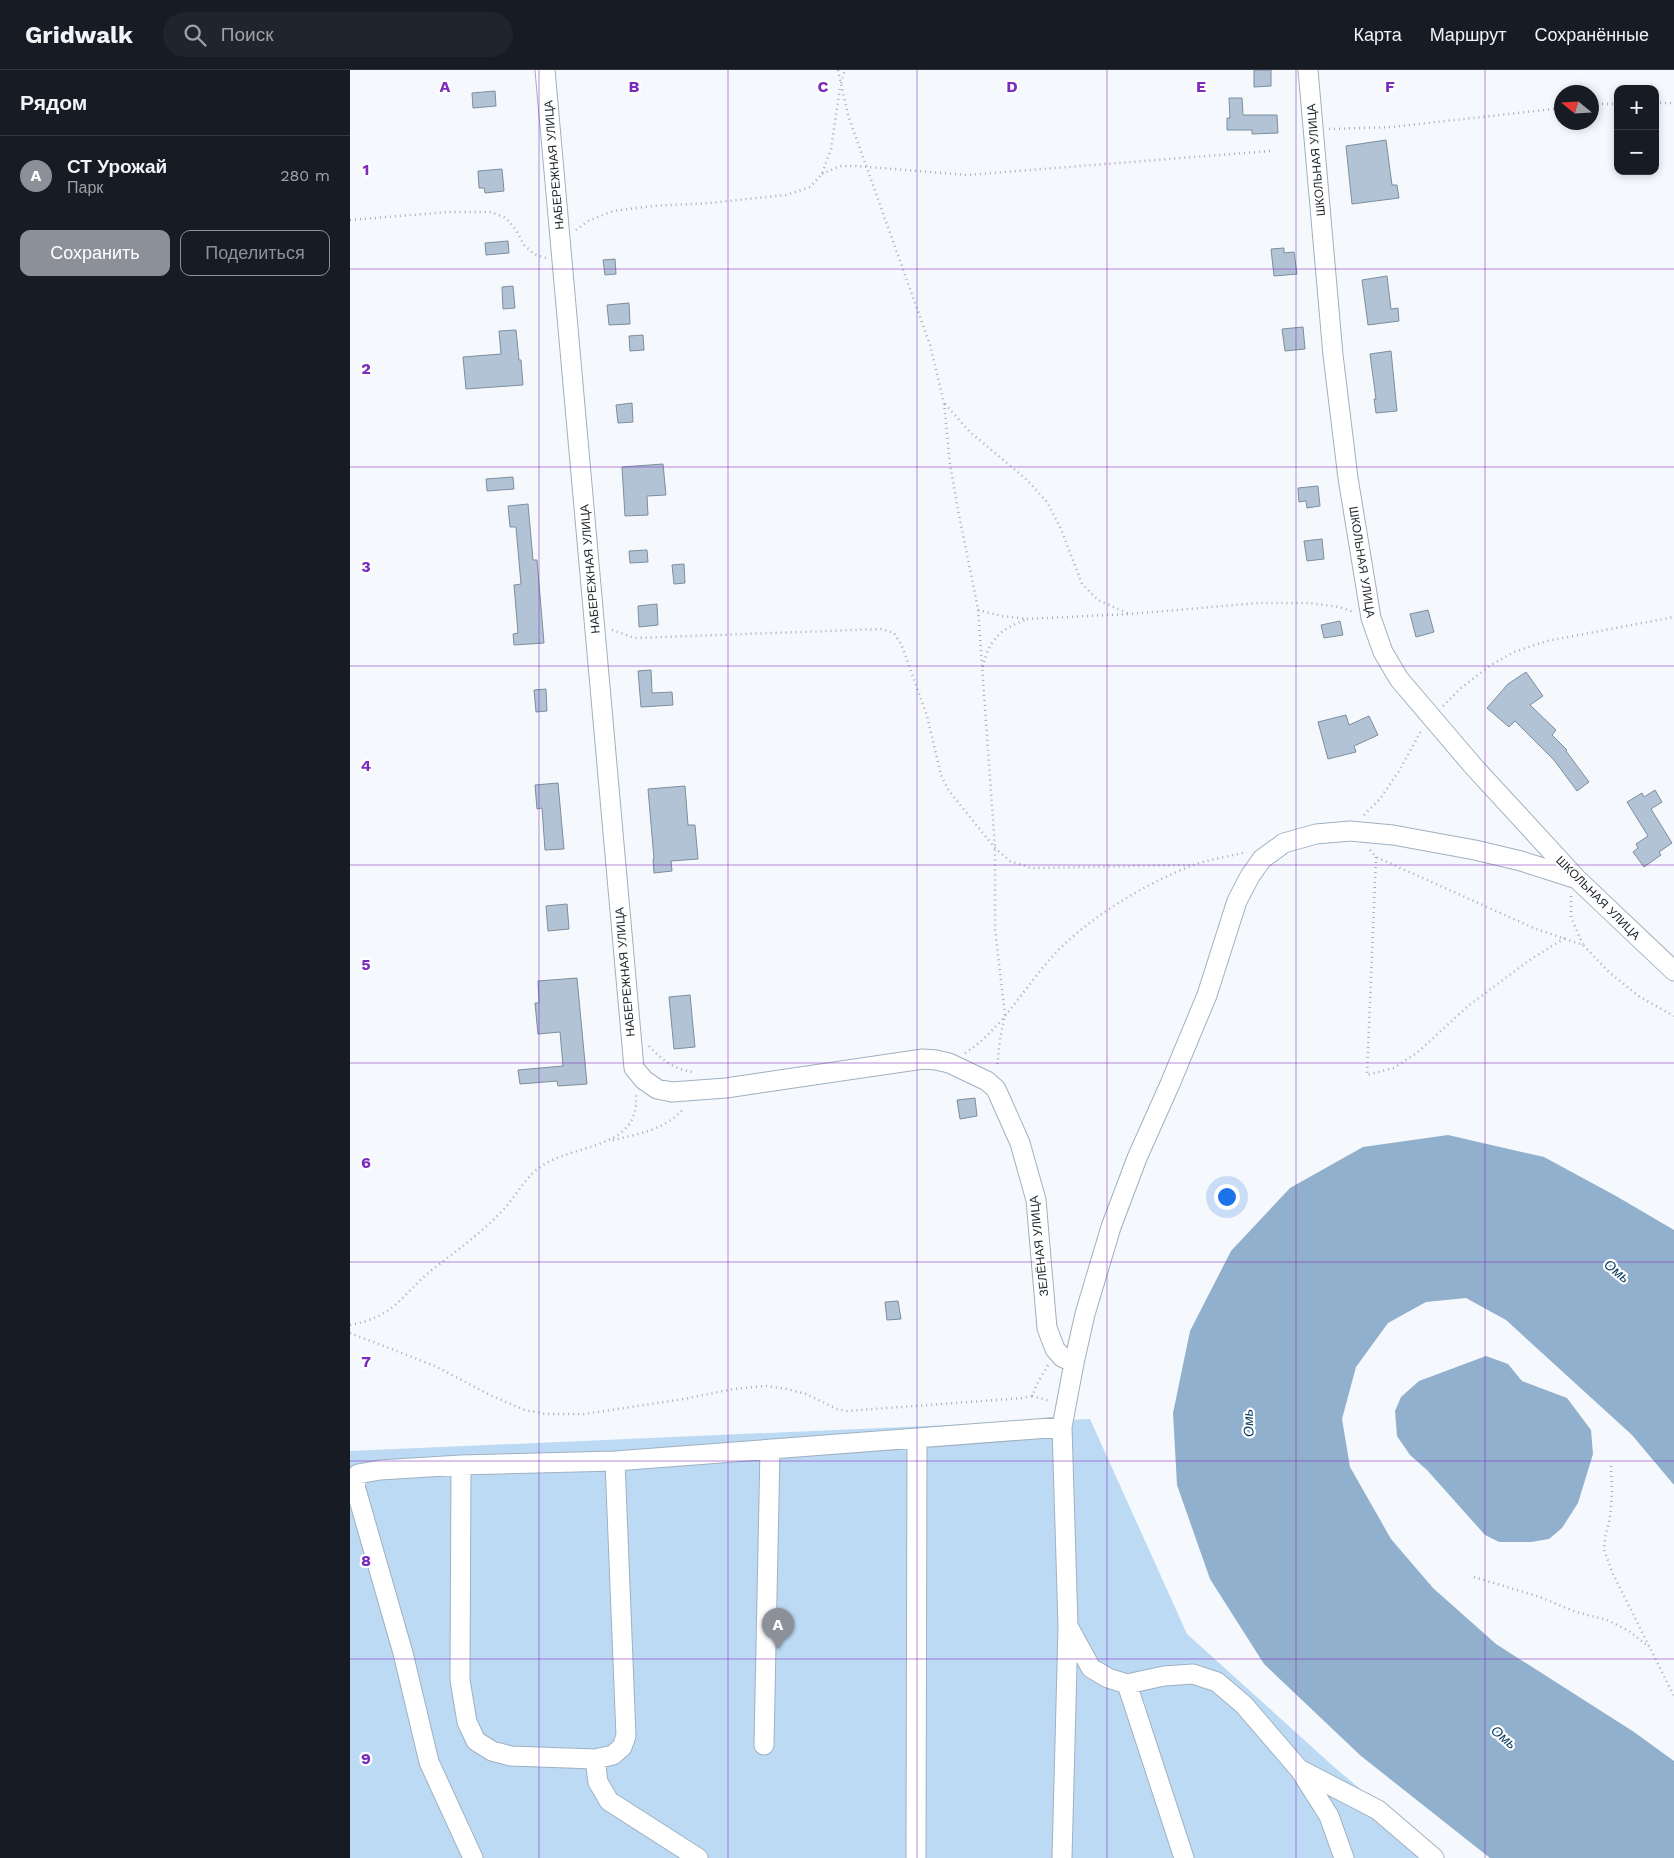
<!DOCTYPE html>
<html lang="ru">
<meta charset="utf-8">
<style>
:root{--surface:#171b24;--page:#20242c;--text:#f1f3f6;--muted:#9ea1a6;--line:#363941;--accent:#8c9099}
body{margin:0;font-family:"Work Sans",sans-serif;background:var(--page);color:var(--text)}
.controls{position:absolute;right:15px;top:15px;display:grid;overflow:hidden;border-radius:10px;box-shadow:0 2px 8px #0003}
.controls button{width:45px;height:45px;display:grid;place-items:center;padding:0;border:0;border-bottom:1px solid var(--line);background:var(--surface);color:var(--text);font:25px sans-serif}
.compass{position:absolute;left:1204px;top:15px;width:45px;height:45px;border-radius:50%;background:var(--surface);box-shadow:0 2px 8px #0003;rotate:288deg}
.you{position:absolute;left:876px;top:1126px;width:18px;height:18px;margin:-12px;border:4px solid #fff;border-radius:50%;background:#1a73e8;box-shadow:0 0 0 8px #1a73e833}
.badge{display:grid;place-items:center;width:32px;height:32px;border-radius:50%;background:var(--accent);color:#fff;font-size:16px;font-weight:700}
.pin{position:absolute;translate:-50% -41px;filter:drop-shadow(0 1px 2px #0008)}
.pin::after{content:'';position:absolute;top:26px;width:18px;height:15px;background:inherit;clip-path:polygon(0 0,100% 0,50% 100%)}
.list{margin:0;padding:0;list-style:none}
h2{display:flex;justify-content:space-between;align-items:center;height:65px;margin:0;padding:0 20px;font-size:21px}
h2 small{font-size:16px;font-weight:400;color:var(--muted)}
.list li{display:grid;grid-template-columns:32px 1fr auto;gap:15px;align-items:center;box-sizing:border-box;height:80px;padding:0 20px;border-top:1px solid var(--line)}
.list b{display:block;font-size:19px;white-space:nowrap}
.list p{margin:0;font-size:16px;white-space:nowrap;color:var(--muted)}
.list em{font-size:16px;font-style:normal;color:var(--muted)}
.actions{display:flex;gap:10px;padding:15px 20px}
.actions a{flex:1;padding:11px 0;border:1px solid var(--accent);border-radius:10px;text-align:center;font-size:18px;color:var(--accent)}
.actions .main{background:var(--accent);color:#fff}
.icon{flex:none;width:28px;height:28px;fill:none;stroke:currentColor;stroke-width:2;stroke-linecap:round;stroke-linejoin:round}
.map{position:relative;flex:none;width:1324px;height:1788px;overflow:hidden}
header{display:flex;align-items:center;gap:30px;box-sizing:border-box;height:70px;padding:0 25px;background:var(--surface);border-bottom:1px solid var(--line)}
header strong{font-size:24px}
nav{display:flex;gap:28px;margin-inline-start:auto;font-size:18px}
.search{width:350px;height:45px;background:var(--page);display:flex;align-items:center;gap:12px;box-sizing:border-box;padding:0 18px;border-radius:28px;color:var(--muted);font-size:19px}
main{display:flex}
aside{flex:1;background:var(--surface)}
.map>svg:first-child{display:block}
.green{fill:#bddaf5}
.water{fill:#91b0cd}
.building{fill:#b1c3d4;stroke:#7d8e9e}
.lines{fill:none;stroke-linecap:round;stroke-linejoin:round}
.minor-casing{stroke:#9fb1c1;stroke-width:21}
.path{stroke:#a9adb2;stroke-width:2.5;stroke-dasharray:1 4;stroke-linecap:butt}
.minor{stroke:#fff;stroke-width:19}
.grid{fill:none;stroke:#7b2cbf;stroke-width:1;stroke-opacity:0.55}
.labels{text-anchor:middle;stroke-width:4.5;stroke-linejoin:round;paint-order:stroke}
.street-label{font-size:12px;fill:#1d242a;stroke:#fff}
.water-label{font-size:14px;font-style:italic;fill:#02385d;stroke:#fff}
.grid-label{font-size:16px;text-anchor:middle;font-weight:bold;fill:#7b2cbf;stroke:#fff;stroke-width:4.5;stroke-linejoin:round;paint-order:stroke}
</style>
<header>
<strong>Gridwalk</strong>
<div class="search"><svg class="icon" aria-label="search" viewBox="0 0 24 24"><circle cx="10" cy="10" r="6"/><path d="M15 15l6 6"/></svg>Поиск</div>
<nav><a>Карта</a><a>Маршрут</a><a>Сохранённые</a></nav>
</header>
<main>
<aside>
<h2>Рядом<small></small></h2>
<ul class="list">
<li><span class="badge">A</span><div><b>СТ Урожай</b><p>Парк</p></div><em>280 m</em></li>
</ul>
<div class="actions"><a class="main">Сохранить</a><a>Поделиться</a></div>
</aside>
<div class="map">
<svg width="1324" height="1788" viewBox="0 0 1324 1788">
<rect width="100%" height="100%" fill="#f5f8fc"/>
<path class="green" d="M740 1349 837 1564 983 1696 1092 1788H0V1381Z"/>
<path class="water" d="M1098 1065 1194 1087 1266 1126 1324 1160V1415L1282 1365 1156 1250 1116 1228 1076 1232 1038 1253 1006 1297 992 1349 1000 1397 1041 1469 1083 1518 1146 1574 1284 1662 1324 1691V1788H1140L1011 1686 914 1594 860 1509 827 1415 823 1343 840 1261 881 1181 940 1118 1013 1077Z
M1136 1286 1158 1294 1172 1311 1217 1328 1241 1360 1243 1384 1228 1433 1212 1458 1199 1469 1181 1472H1149L1135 1465 1077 1400 1060 1385 1047 1366 1045 1341 1051 1327 1069 1311Z"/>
<path class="building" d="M904 0H921V16L904 17Z
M145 21 146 36 123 38 122 23Z
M879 28H892L893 45H927L928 63 902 64V60H877V48H880Z
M1036 70 1042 115H1047L1049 128 1002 134 996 76Z
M152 99 154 121 135 123 134 118H129L128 101Z
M158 171 159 183 136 185 135 173Z
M934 178V183L944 182 947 204 924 206 921 179Z
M265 189 266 204 255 205 253 190Z
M1037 206 1041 239 1048 238 1049 251 1018 255 1012 210Z
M163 216 165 238 153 239 152 217Z
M279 233 280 254 259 255 257 235Z
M953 257 955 279 935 281 932 259Z
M166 260 169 290H171L173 315 116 319 113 287 151 284 149 261Z
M293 265 294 280 280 281 279 266Z
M1041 281 1047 341 1026 343 1024 329H1026L1020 284Z
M282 333 283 352 268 353 266 335Z
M313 394 316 425 297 426 298 445 275 446 272 397Z
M163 407 164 419 137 421 136 409Z
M968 416 970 436 957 438 956 431 949 432 948 418Z
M178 434 183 490H187L194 573 164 575 163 564 168 563 164 515 171 514 166 457H160L158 436Z
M972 469 974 489 957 491 954 471Z
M297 480 298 492 280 493 279 481Z
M334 494 335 513 324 514 322 495Z
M307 534 308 555 289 557 288 536Z
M1078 540 1084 562 1066 567 1060 544Z
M990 551 993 565 974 568 971 555Z
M301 600 302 623 322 622 323 635 291 637 288 601Z
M1176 602 1193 626 1180 635 1206 660 1202 665 1217 680 1216 681 1239 712 1227 721 1204 690 1165 651 1159 657 1137 638 1158 614Z
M196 619 197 641 186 642 184 620Z
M996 645 999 655 1019 646 1028 665 1004 676 1006 682 978 689 968 652Z
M208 713 214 779 195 780 192 738 187 739 185 715Z
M335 716 338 755H345L348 789 321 791 322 801 304 803 303 789H304L298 719Z
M1305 720 1312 732 1301 739 1322 773 1309 782 1311 785 1294 797 1283 782 1288 778 1286 774 1298 766 1277 732 1292 723 1294 727Z
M217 834 219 859 198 861 196 836Z
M227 908 237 1014 208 1016 207 1011 170 1014 168 1000 213 996 210 962 188 964 185 933H189L188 911Z
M340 925 345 977 324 979 319 927Z
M625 1028 627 1046 610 1049 607 1030Z
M548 1231 551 1249 537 1250 535 1232Z"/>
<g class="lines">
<g class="minor-casing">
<path id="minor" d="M195 0 284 998 294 1010 307 1019 322 1022 376 1018 573 989 586 990 599 993 637 1011 646 1019 670 1073 686 1130 697 1258 705 1279 712 1287 724 1293
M958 0 983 285 998 408 1021 548 1033 582 1049 609 1124 697 1227 809 1324 901
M111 1395 110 1610 117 1652 126 1671 142 1681 161 1686 245 1689 263 1685 272 1677 276 1666 265 1391
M777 1614 834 1788
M414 1675 420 1379
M245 1689 248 1712 259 1731 348 1788
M950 1700 979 1746 994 1788
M123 1788 79 1692 53 1583 5 1416 8 1404 30 1400 111 1395 265 1391 712 1357
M566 1788 567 1368
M712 1788 718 1557
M1084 1788 1028 1740 949 1699 894 1635 867 1612 843 1604 814 1606 777 1614 758 1608 741 1598 718 1556 712 1357 724 1293 735 1244 761 1157 787 1088 820 1014 857 925 887 831 900 806 912 789 934 773 966 764 1000 761 1043 765 1125 780 1171 791 1227 809"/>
</g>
<path class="path" d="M488 0 498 45 580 275 594 333 600 394 608 440 628 539 645 778V859L655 945 650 969 647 998
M491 13 495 0
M1305 33H1324
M1242 34H1268
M979 59 1042 57 1212 38
M472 104 490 96H506L617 105 920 81
M0 150 98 142H141L156 148 166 160 174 175 184 184 196 188
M226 160 238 151 263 141 302 136 359 133 436 125 460 117 472 104 481 79 490 18
M595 334 620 362 676 409 697 432 711 459 732 514 748 530 779 544
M628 540 652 546 678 549 780 544 908 533H959L990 537 1003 542
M262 560 285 568 532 559 544 563 552 576 577 646 591 705 599 721 645 778 660 791 681 798 842 795
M633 597C638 571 650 559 675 550
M1093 636 1111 618 1141 595 1164 582 1197 571 1324 547
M1014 745 1030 729 1049 701 1071 661
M1020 780 1026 787 1186 859 1233 875 1260 903 1290 927 1324 946
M1026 787 1017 1005 1044 998 1068 982 1118 936 1181 889 1215 868
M1221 826V847L1233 875
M299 976C312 990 326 1001 345 1002
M615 983C651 960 673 919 702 887 735 850 794 814 841 796 858 789 878 787 896 782
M263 1070C289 1064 317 1059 334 1038
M0 1255C45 1247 51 1225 83 1199 106 1181 130 1164 150 1143 163 1131 171 1114 184 1102 217 1071 291 1084 286 1024
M0 1263 85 1296 142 1326 175 1340 196 1344H234L334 1329 383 1319 416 1316 437 1319 456 1324 487 1339 497 1341 673 1328 682 1326 687 1314 698 1295
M682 1326 700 1331
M1261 1396 1262 1423 1260 1448 1255 1467 1254 1480 1263 1504 1324 1626
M1124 1507 1190 1527 1226 1542 1257 1550 1279 1561 1299 1577"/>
<use href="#minor" class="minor"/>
</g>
<path class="grid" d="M189 0V1788M378 0V1788M567 0V1788M757 0V1788M946 0V1788M1135 0V1788M0 199H1324M0 397H1324M0 596H1324M0 795H1324M0 993H1324M0 1192H1324M0 1391H1324M0 1589H1324"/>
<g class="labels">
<g class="street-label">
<text transform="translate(966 90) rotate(-95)" y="4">ШКОЛЬНАЯ УЛИЦА</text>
<text transform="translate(204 95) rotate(-95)" y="4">НАБЕРЕЖНАЯ УЛИЦА</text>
<text transform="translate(1012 492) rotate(81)" y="4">ШКОЛЬНАЯ УЛИЦА</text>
<text transform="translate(240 499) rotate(-95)" y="4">НАБЕРЕЖНАЯ УЛИЦА</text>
<text transform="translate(1248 828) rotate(45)" y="4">ШКОЛЬНАЯ УЛИЦА</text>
<text transform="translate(275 902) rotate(-95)" y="4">НАБЕРЕЖНАЯ УЛИЦА</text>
<text transform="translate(689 1176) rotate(-96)" y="4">ЗЕЛЁНАЯ УЛИЦА</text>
</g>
<g class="water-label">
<text transform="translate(1267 1201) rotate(39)" y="5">Омь</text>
<text transform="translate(898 1353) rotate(-93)" y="5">Омь</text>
<text transform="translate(1154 1667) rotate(40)" y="5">Омь</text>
</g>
</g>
<g class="grid-label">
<text x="95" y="22">A</text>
<text x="284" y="22">B</text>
<text x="473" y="22">C</text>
<text x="662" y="22">D</text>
<text x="851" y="22">E</text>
<text x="1040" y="22">F</text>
<text x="16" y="105">1</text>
<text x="16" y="304">2</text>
<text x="16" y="502">3</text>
<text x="16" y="701">4</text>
<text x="16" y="900">5</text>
<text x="16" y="1098">6</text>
<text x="16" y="1297">7</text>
<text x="16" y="1496">8</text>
<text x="16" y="1694">9</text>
</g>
</svg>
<div class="controls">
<button>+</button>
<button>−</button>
</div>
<svg class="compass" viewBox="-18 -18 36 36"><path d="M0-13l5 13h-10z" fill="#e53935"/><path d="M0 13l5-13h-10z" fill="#9ea1a6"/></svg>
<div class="you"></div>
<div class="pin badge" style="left:428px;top:1579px">A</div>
</div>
</main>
